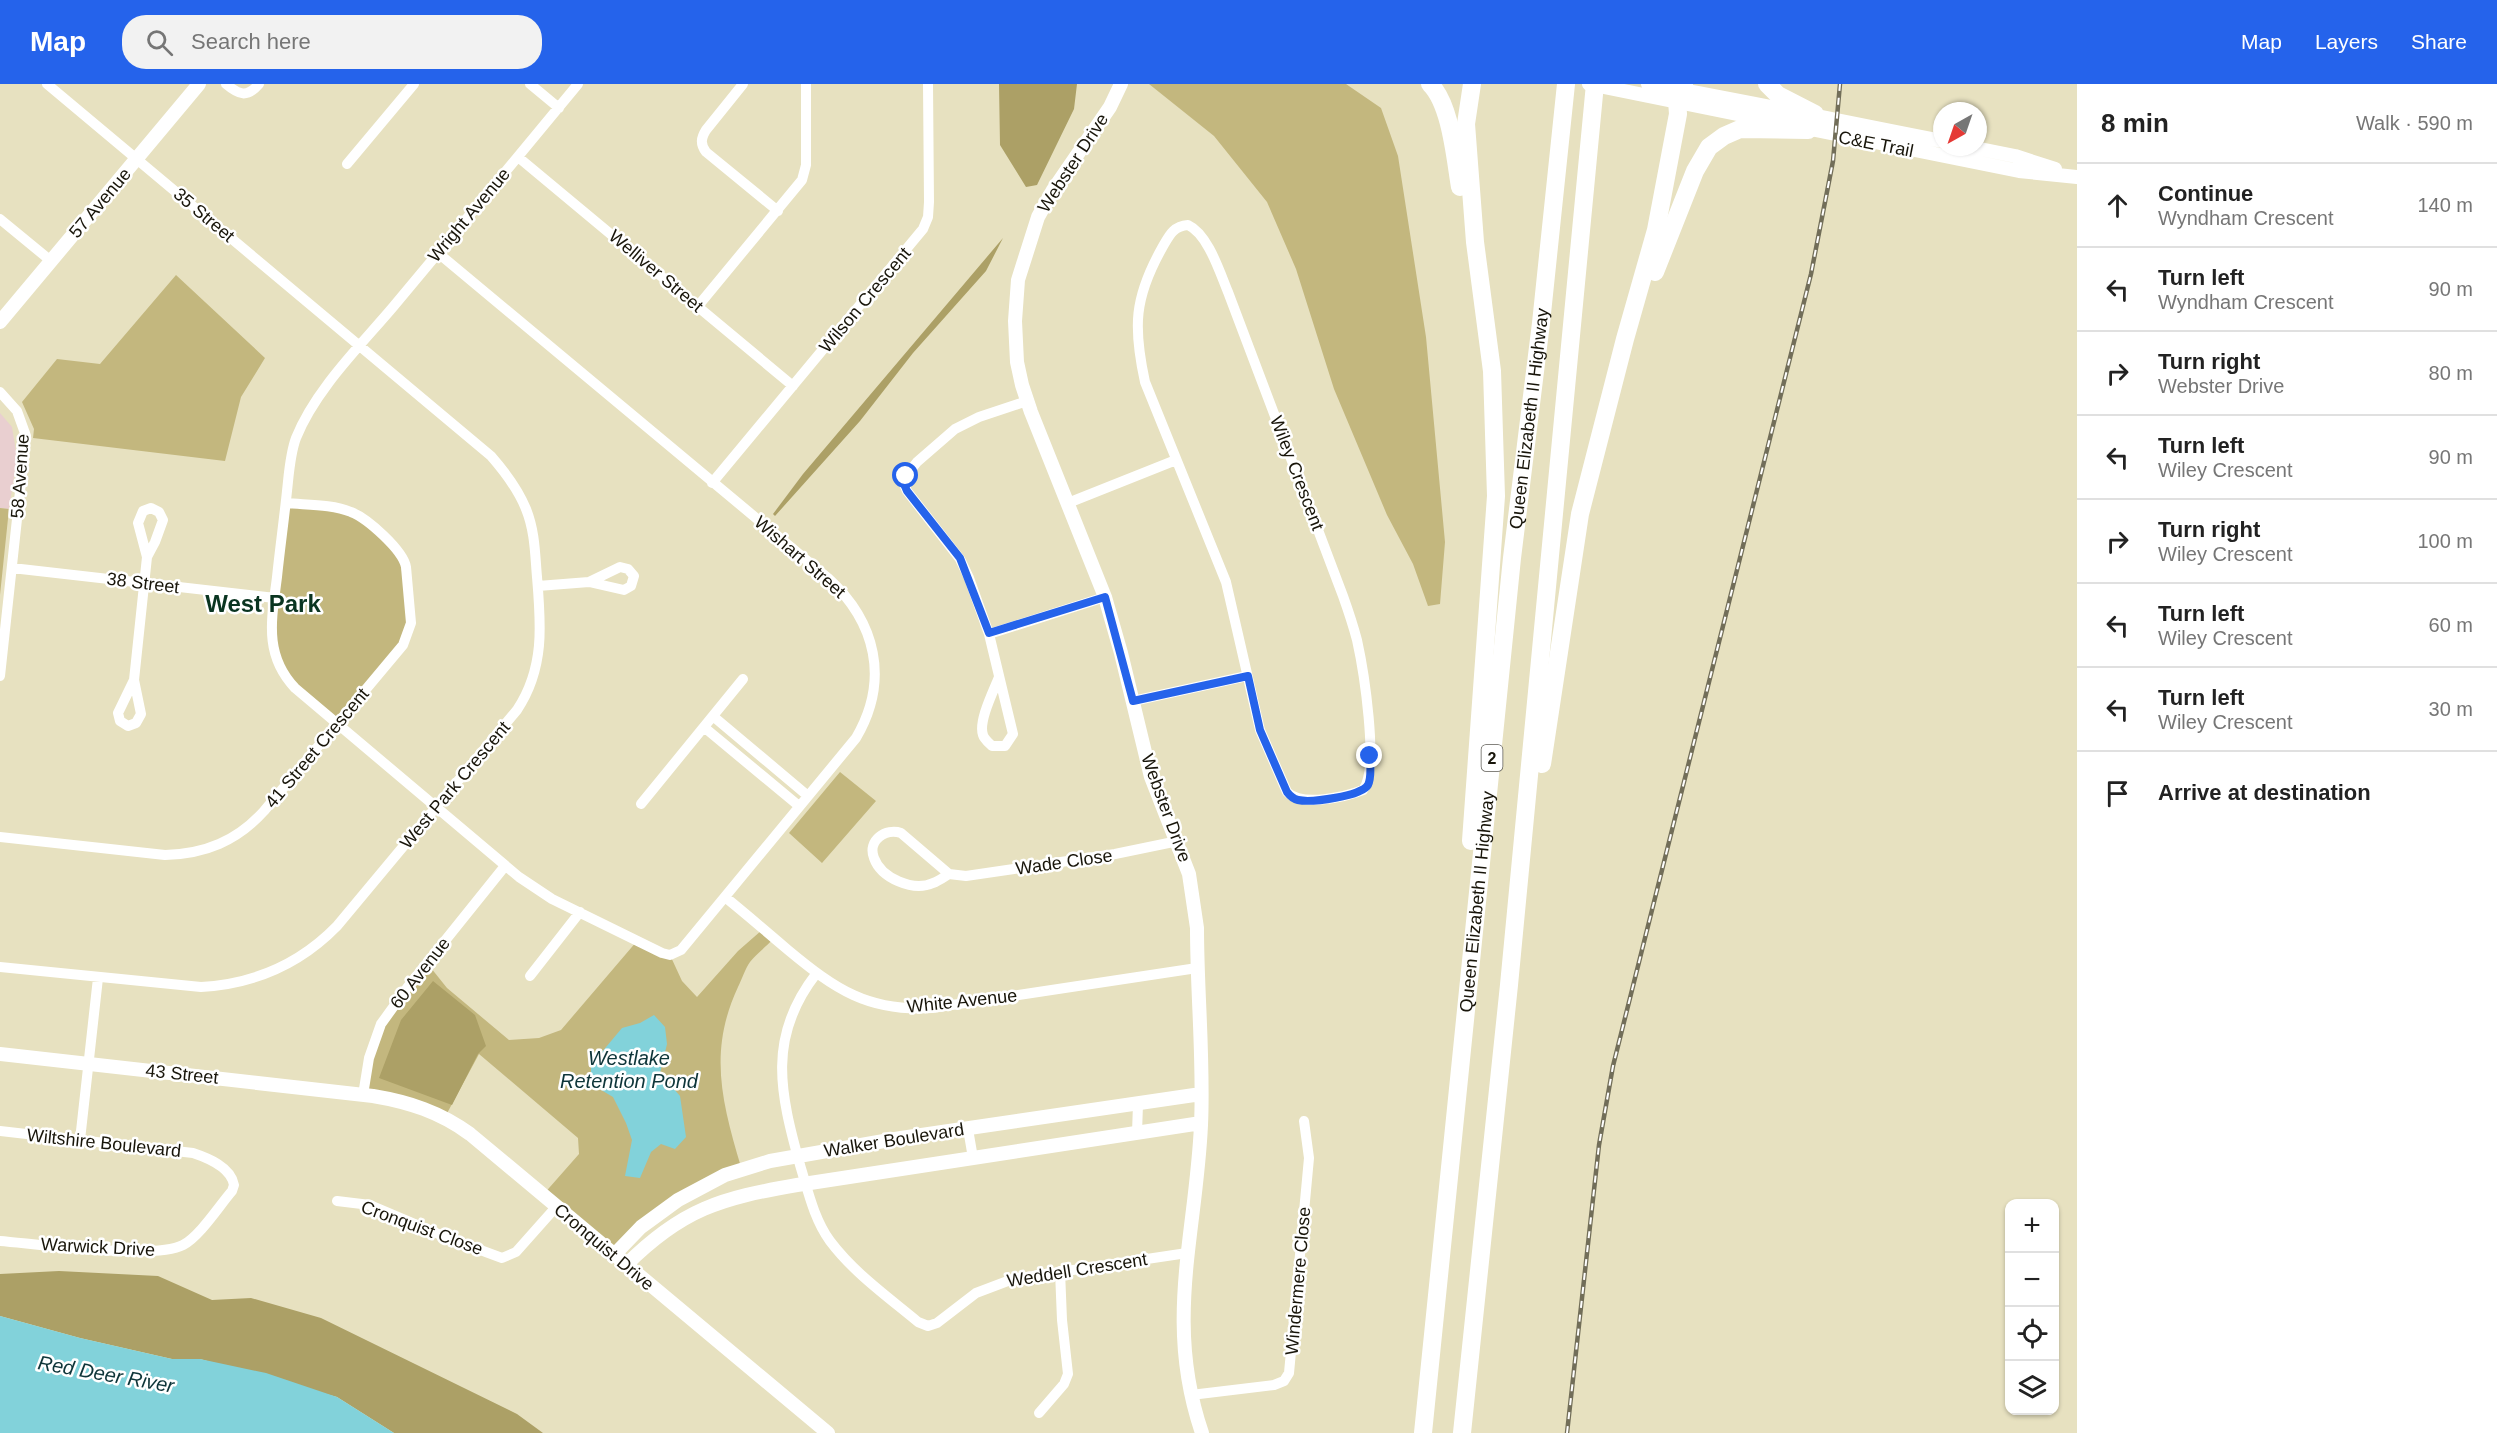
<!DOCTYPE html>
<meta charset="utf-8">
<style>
:root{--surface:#fff;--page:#f2f2f2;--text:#222;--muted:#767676;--line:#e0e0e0;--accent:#2563eb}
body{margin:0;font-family:Helvetica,sans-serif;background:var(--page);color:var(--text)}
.controls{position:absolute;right:18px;bottom:18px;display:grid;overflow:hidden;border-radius:12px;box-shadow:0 2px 4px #0004}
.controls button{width:54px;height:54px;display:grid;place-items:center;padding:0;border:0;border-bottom:2px solid var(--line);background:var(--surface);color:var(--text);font:30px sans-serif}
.compass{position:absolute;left:1933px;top:18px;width:54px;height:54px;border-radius:50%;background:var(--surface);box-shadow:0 2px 4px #0004;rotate:220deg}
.stop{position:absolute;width:18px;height:18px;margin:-14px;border:4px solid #2563eb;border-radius:50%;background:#fff}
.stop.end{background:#2563eb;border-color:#fff;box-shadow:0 2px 6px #0008}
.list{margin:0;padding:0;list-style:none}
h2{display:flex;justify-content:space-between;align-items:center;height:78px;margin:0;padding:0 24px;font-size:26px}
h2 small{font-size:20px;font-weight:400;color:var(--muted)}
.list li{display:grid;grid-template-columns:39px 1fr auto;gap:18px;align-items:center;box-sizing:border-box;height:84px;padding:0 24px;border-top:2px solid var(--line)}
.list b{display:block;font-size:22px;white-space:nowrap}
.list p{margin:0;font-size:20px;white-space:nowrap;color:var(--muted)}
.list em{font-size:20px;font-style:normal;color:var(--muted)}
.icon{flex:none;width:33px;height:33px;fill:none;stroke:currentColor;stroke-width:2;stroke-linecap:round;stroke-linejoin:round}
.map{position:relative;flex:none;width:2077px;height:1349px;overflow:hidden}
header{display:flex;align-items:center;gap:36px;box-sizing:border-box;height:84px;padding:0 30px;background:var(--accent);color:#fff}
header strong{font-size:28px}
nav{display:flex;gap:33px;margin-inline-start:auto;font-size:21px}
.search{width:420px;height:54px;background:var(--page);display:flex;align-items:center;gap:15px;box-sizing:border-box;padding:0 21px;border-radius:24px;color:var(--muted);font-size:22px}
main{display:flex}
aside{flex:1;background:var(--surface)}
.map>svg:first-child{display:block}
.commercial{fill:#e9cfd0}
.green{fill:#c3b77e}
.forest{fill:#aca066}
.water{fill:#82d2da}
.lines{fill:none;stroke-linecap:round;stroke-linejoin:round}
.street{stroke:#fff;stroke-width:10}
.secondary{stroke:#fff;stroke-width:14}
.highway{stroke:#fff;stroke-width:18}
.rail-casing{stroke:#726e59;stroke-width:4.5}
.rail{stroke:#fff;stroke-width:2;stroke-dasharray:7;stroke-linecap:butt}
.route{stroke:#2563eb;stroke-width:8}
.labels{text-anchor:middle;stroke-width:5;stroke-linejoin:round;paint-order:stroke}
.shield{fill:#fff;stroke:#5d5b54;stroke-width:1.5}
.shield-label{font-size:16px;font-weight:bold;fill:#18150a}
.street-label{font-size:18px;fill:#18150a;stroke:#fff}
.water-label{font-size:20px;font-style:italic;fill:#0e3539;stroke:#fff}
.district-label{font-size:24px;font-weight:bold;fill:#0a3521;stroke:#fff}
</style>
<header>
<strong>Map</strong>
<div class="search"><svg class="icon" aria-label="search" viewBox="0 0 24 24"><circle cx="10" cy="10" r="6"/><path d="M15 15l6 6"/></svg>Search here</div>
<nav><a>Map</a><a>Layers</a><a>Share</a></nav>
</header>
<main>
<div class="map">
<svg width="2077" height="1349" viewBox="0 0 2077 1349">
<rect width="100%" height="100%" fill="#e7e1c0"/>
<path class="commercial" d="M0 329 12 343 17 374 9 425 0 424Z"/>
<path class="green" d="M1149 0H1346L1381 24 1398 72 1426 253 1445 458 1440 520 1428 522 1413 480 1387 431 1334 305 1296 185 1267 118 1214 52Z
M176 191 265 274 241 313 225 377 33 354 34 345 22 318 57 275 100 280Z
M286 419 356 430 399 466 410 546 337 640 295 604 273 568Z
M0 424 9 425 0 511Z
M840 688 876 717 822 779 789 749Z
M762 846 773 855C766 863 756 870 750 878 745 885 742 895 738 903 708 967 722 1019 741 1083L726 1087 614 1171 542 1112 579 1070 578 1054 479 970 445 1033 363 1011 381 940 427 879 447 904 509 956 539 954 561 946 637 857 670 871 682 897 697 913 738 867Z"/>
<path class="forest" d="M999 0H1077L1074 25 1037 101 1026 103 1000 61Z
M1003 154 986 187 913 269 860 337 775 432 773 430 803 390Z
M433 897 475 931 486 962 478 970 452 1021 379 994 401 936Z
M59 1187 158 1192 212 1216 251 1214 321 1234 517 1330 543 1349H394L337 1313 200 1275H172L80 1254 0 1232V1190Z"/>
<path class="water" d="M654 931 665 943 667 960 660 989 680 1012 686 1053 675 1065 661 1060 651 1068 640 1094 625 1092 632 1056 626 1039 613 1013 591 1000V981L622 944 640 939Z
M0 1232 80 1254 172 1275H200L266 1289 337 1313 394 1349H0Z"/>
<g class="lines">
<path class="street" d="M226 0C239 11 247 14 259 0
M530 0 559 24
M743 0 706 46C701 54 700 60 706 68L778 127
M518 73 793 302
M347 80 414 0
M0 135 51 177
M1188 141C1208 150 1220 189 1228 208L1343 512C1348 526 1353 541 1357 556 1363 583 1380 685 1363 706 1345 713 1302 723 1287 708L1260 646 1226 498 1145 298C1133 243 1134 214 1162 164 1169 152 1173 142 1188 141Z
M438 169 828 494C876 538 890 596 856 654L681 866 670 871 662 869 552 815 519 793 295 604C263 570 272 534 277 493 280 464 284 436 287 407 289 389 290 370 296 354 315 306 360 262 393 223 455 149 517 74 578 0
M698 222 802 96 806 81V0
M0 308 17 327 26 352 0 592
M712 399 923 145 928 133 929 118 928 0
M1068 419 1176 376
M12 484 275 514
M538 502 589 498 624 506 631 502 634 492 628 485 620 483 589 498
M989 550 1105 513
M999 593C994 606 978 637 983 651 984 655 989 659 992 662H1005L1013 650 989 550 969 494 960 475 907 407 904 400 906 392 917 378 955 345 979 333 1027 317
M134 596 118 629 120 637 128 642 136 639 141 630 134 596 147 473 138 439 143 427 151 424 159 428 163 436 155 458 147 473
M1133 617 1247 592
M714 633 808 712
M705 644 799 722
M641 720 743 595
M0 753 165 771C205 770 237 757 264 727L403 561 411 539 406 483C403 466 367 434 351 428 332 420 306 421 286 419
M949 790C944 793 939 797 933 799 913 808 881 794 874 774 867 756 886 744 901 749L949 790 966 792 1115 770 1178 757
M725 813C746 830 767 848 788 866 835 905 868 928 932 924L1197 884
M0 883 201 903C253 900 300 880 337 842L517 626C545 584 541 540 537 493 535 470 535 447 526 425 518 405 505 388 491 372L47 0
M816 890C767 953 780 1009 800 1081 808 1107 814 1135 830 1157 854 1189 888 1213 918 1238L928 1242 937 1239 976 1209 1013 1195 1187 1169
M530 892 580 828
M363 1011 369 974 381 940 407 904 505 782
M968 1045 973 1074
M0 1047 193 1069C208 1074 231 1083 234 1101L232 1107C219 1122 200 1152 183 1161 155 1176 37 1160 0 1157
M1137 1049 1138 1020
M80 1056 98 894
M337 1117 370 1121 448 1154 502 1174 516 1168 556 1123
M1191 1311 1274 1301 1284 1297 1289 1289 1309 1074 1304 1037
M1039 1329 1064 1300 1068 1290 1062 1236 1060 1187"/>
<path class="secondary" d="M1121 0 1110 23 1053 106 1038 133 1018 196 1015 237 1017 278 1022 301 1031 328 1105 513 1121 569 1151 693 1189 790 1197 844C1197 910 1204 976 1201 1041 1196 1151 1164 1238 1202 1349
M1589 0 2019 87 2077 93
M1648 0C1746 17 1844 38 1942 57
M1970 63 2015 72 2055 85
M0 238 199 0
M0 970 373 1012C409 1018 440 1028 470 1050L828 1349
M614 1171 641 1143 678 1116 725 1091 770 1077 901 1054 1201 1010
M626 1181C682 1125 721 1114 797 1101L1201 1039"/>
<g class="highway">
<path d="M1430 0C1451 21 1455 74 1460 103"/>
<path d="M1767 0 1778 11 1815 30"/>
<path d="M1655 188 1695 87 1709 63 1724 52 1740 45 1808 46"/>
<path d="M1542 680 1580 430 1625 255 1656 146 1678 30 1677 16 1684 0"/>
<path d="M1471 757 1496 412 1492 287 1475 158 1466 40 1472 0"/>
<path id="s1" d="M1423 1349 1512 474 1541 239 1566 0"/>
<path d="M1462 1349 1509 901 1595 0"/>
</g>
<g class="rail-casing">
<path id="rail" d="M1567 1349 1599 1061 1613 982 1811 190 1833 77 1840 0"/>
</g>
<use href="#rail" class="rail"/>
</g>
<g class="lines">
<path class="route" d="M906 392 904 400 907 407 960 474 989 549 1105 513 1133 617 1248 592 1260 646 1287 708C1290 712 1294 715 1298 716 1311 719 1362 712 1368 701 1372 693 1370 681 1370 672"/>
</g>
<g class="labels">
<rect class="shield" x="1481.5" y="661" width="21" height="26" rx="4.5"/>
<g class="shield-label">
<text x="1492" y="680">2</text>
</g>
<g class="street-label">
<text transform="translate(1876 60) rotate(11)" y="6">C&amp;E Trail</text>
<text transform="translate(1073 79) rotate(-57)" y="6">Webster Drive</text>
<text transform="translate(100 119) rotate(-50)" y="6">57 Avenue</text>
<text transform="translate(204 131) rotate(40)" y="6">35 Street</text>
<text transform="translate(469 131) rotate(-50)" y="6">Wright Avenue</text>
<text transform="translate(656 187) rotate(40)" y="6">Welliver Street</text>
<text transform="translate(865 216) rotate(-50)" y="6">Wilson Crescent</text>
<text dy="6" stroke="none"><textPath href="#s1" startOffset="1020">Queen Elizabeth II Highway</textPath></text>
<text transform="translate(1297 389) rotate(69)" y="6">Wiley Crescent</text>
<text transform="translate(20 392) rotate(-86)" y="6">58 Avenue</text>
<text transform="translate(800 473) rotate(41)" y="6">Wishart Street</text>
<text transform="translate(143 499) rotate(7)" y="6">38 Street</text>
<text transform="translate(317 664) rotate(-50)" y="6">41 Street Crescent</text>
<text transform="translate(455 701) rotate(-50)" y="6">West Park Crescent</text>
<text transform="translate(1166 724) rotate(70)" y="6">Webster Drive</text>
<text transform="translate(1064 778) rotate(-8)" y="6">Wade Close</text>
<text dy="6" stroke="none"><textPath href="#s1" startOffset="534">Queen Elizabeth II Highway</textPath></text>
<text transform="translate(420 889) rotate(-52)" y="6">60 Avenue</text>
<text transform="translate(962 917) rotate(-6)" y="6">White Avenue</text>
<text transform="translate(182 990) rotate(6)" y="6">43 Street</text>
<text transform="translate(894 1056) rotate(-9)" y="6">Walker Boulevard</text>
<text transform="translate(104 1059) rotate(6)" y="6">Wiltshire Boulevard</text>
<text transform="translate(422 1144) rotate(20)" y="6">Cronquist Close</text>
<text transform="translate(98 1163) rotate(3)" y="6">Warwick Drive</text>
<text transform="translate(604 1163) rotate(40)" y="6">Cronquist Drive</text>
<text transform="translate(1077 1186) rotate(-9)" y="6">Weddell Crescent</text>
<text transform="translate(1298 1197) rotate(-85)" y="6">Windermere Close</text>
</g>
<g class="water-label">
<text x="629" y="981">Westlake<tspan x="629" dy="23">Retention Pond</tspan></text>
<text transform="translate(106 1290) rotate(10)" y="7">Red Deer River</text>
</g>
<g class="district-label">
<text x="263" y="528">West Park</text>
</g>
</g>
</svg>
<div class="controls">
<button>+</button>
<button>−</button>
<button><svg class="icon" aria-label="locate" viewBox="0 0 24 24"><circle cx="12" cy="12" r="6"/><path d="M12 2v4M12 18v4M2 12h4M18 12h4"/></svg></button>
<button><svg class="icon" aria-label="layers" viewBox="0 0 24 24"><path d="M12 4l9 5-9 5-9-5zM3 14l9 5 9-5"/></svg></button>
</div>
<svg class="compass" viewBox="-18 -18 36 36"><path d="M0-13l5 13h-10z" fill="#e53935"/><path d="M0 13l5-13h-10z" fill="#767676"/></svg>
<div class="stop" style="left:906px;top:392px"></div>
<div class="stop end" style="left:1370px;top:672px"></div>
</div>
<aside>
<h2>8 min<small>Walk · 590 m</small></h2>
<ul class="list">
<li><svg class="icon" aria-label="ahead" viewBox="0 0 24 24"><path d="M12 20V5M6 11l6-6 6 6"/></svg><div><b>Continue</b><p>Wyndham Crescent</p></div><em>140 m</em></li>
<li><svg class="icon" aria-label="left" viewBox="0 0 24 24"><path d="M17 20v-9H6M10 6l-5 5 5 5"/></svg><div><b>Turn left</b><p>Wyndham Crescent</p></div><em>90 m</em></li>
<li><svg class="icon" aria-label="right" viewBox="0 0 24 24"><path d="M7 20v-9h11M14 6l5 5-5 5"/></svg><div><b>Turn right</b><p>Webster Drive</p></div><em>80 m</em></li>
<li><svg class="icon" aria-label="left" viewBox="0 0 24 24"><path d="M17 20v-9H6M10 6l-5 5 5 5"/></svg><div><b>Turn left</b><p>Wiley Crescent</p></div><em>90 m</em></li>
<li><svg class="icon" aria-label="right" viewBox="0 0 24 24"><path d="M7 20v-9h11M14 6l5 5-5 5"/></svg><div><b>Turn right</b><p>Wiley Crescent</p></div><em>100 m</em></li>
<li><svg class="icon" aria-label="left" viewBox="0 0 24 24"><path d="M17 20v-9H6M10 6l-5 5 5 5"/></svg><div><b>Turn left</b><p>Wiley Crescent</p></div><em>60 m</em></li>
<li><svg class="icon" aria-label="left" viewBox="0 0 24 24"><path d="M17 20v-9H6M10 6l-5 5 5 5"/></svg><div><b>Turn left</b><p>Wiley Crescent</p></div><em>30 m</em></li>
<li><svg class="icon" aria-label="arrive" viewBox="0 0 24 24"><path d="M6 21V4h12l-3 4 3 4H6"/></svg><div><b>Arrive at destination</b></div></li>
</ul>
</aside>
</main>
